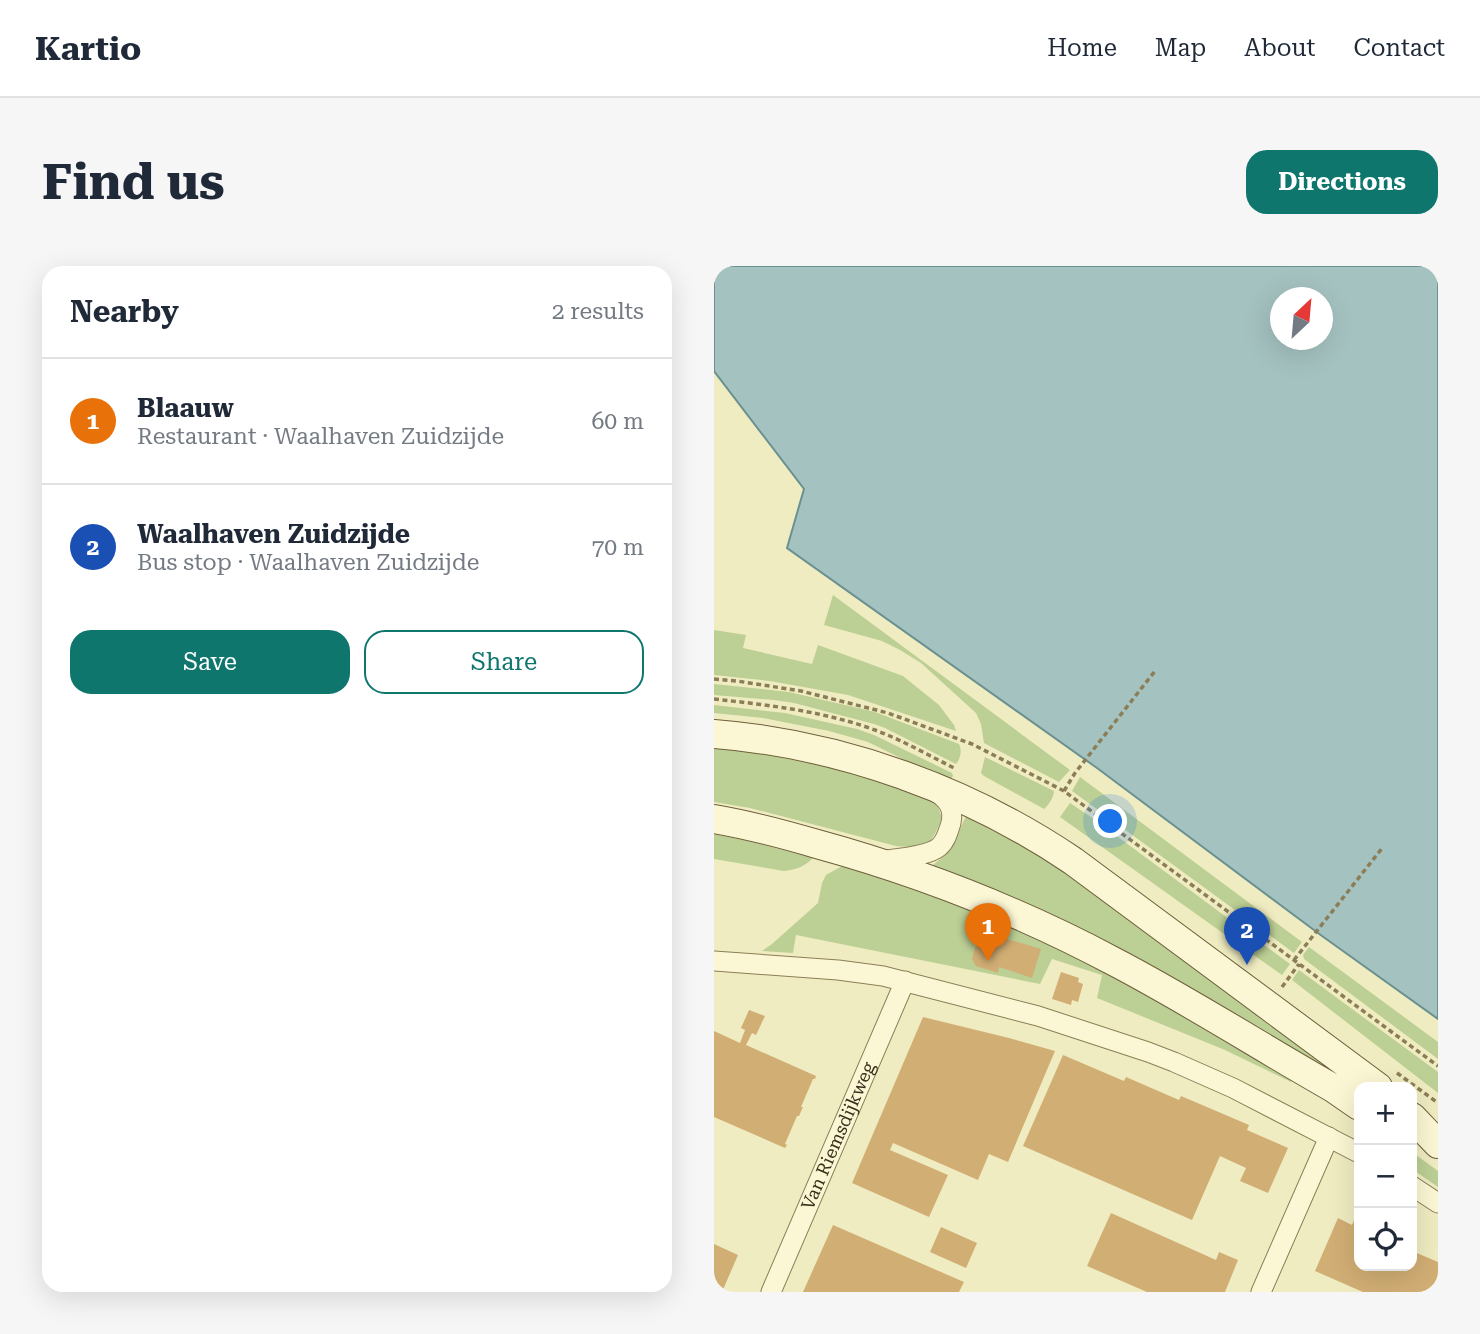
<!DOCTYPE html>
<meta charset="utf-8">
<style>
:root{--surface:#fff;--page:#f6f6f7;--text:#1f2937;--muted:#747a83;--line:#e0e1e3;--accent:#0f766e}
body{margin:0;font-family:"Roboto Serif",serif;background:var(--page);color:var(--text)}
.controls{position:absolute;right:21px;bottom:21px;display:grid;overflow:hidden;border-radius:14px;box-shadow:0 7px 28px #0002}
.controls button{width:63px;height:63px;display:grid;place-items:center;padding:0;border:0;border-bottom:2px solid var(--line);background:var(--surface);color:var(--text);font:35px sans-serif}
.compass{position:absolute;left:556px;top:21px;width:63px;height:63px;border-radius:50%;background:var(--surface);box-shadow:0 7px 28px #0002;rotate:26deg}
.you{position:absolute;left:397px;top:556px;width:24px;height:24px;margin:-18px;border:5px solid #fff;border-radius:50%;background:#1a73e8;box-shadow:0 0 0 10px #1a73e833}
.badge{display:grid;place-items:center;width:46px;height:46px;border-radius:50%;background:var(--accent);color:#fff;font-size:23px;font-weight:700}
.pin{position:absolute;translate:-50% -58px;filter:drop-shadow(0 2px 4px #0008)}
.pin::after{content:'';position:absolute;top:37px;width:24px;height:21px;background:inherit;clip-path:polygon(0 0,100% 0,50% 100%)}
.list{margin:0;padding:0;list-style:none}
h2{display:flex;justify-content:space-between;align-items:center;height:91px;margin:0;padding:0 28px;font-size:30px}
h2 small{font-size:23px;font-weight:400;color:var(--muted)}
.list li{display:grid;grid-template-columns:46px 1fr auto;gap:21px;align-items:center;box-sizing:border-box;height:126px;padding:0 28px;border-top:2px solid var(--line)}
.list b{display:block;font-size:26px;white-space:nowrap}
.list p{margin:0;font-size:23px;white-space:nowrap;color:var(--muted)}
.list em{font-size:23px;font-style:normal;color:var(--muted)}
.actions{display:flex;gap:14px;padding:21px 28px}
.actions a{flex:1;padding:16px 0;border:2px solid var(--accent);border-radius:21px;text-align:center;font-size:24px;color:var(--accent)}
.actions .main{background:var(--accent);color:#fff}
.icon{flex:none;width:38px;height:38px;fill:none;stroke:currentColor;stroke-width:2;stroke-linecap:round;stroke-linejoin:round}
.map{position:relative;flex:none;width:724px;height:1026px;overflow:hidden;border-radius:21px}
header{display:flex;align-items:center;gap:42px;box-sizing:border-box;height:98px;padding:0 35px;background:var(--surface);border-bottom:2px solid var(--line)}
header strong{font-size:33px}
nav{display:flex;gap:38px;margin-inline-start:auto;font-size:24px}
.intro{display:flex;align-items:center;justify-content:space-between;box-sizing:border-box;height:168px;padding:0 42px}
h1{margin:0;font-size:49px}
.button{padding:18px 32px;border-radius:21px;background:var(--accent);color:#fff;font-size:24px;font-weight:700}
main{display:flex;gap:42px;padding:0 42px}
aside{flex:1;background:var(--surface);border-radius:21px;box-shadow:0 7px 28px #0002}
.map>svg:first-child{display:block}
.green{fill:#bccf94}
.water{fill:#a4c2c0;stroke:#6a9190;stroke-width:2;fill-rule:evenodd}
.building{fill:#d1ae74}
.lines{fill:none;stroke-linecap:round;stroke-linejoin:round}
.street-casing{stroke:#8b7e57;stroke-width:21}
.secondary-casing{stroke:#6d5e3a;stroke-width:30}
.path{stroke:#8b7e57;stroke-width:3.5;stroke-dasharray:5 3.5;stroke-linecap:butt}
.street{stroke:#fbf7d4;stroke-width:19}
.secondary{stroke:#fbf7d4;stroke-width:28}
.labels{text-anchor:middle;stroke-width:6;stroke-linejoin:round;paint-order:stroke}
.street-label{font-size:18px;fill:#3a311c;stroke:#f7f4d1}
</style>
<header>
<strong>Kartio</strong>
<nav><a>Home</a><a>Map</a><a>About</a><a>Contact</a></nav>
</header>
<div class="intro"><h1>Find us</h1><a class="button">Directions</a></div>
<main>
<aside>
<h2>Nearby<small>2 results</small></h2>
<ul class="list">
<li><span class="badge" style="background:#e8710a">1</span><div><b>Blaauw</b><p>Restaurant · Waalhaven Zuidzijde</p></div><em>60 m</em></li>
<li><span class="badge" style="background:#1a4fb4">2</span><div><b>Waalhaven Zuidzijde</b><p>Bus stop · Waalhaven Zuidzijde</p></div><em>70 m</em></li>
</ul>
<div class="actions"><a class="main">Save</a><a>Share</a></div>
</aside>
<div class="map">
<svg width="724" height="1026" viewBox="0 0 724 1026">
<rect width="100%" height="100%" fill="#f0ecc1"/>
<path class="green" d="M119 329 356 504 345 516 270 477 267 458 262 447 207 397 186 384 168 375 110 359Z
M0 364 32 369 29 382 98 398 104 379 189 410 225 439 240 459 242 465 134 429 56 415 0 409Z
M0 418 75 426 161 446 245 478C248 484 247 492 242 498L171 462 160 458 80 437 60 434 0 429Z
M0 439 71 447 143 463 160 469 238 507 239 510 235 516 154 476 115 465 49 452 0 447Z
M0 477 68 486 210 528 223 538 228 552C217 580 212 583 182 580L36 542 0 536Z
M271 491 340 525C340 531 334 540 330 543L270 510 267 507Z
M366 511 588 676 580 687 358 525Z
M356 537 377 551 576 698 568 709 346 551Z
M254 548 339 595 613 797 609 802 224 605 219 599 236 585 250 554Z
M0 568 35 575 99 592C90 601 83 603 70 605L0 593Z
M130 599 186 615 353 684 578 810 577 816 511 784 383 732 388 709 338 693 326 718 82 669 79 687 48 685 58 678 104 637 108 617 112 609Z
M595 681 724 776V793L590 693 589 689Z
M585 704 724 806V827L578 714Z
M698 886 724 905V921L698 903Z"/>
<path class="water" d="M0 0H724V753L608 670 383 502 73 282 90 223 0 105ZM566 32H608V74H566Z"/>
<path class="building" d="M266 665 327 683 318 712 285 701 284 707 262 700 258 693Z
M347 706 365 712 364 716 369 718 364 736 358 734 357 739 338 733Z
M35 744 51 750 42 769 38 767 32 779 102 810 101 813H99L87 841H89L85 850H83L71 878 73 879 71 882 0 851V765L26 777 31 764 27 762Z
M209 751 295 772 341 785 294 896 275 888 264 914 179 877 176 884 234 909 215 951 138 917Z
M349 789 410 815 412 811 465 834 467 830 535 859 533 864 574 882 554 927 526 915 532 902 506 890 478 954 309 880Z
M645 943V1000H698V985L724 996V1026H649L601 1005 624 952 638 959Z
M397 947 502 994 505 986 524 994 511 1026H433L373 1000Z
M119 959 250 1016 245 1026H89Z
M227 961 263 977 252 1002 216 986Z
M0 978 24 989 8 1026H0Z"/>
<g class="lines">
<g class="street-casing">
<g id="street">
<path d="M166 595C182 592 213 591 225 581 232 575 234 566 237 557 240 542 234 534 222 526"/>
<path d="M0 695 124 704 169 710 324 750 434 786 460 796 519 822 645 887"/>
<path d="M698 920 724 937"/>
<path id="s1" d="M57 1026 191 715"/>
<path d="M547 1026 615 871"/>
</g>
</g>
<g class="secondary-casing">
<path id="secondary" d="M0 468C127 478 254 524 359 595L664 821
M0 553C35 559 69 568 103 578 205 606 305 645 399 695 474 734 545 780 619 822L645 840
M698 851 724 878"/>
</g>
<path class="path" d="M0 413 23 415 87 425 174 447 258 478 350 525 724 800
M0 433C54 439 109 445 161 464 188 474 214 489 240 502
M350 525 361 507 441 405
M580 694 669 581
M568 721 585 698
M683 807 724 837"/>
<use href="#street" class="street"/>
<use href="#secondary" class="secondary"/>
</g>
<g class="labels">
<g class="street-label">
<text dy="6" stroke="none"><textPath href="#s1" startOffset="170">Van Riemsdijkweg</textPath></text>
</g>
</g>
</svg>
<div class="controls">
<button>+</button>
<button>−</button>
<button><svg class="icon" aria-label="locate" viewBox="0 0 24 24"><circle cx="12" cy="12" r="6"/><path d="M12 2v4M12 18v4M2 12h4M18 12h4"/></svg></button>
</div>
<svg class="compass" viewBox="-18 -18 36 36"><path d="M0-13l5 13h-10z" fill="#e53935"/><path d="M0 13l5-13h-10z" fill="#747a83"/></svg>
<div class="you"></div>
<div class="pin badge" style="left:274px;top:695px;background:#e8710a">1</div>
<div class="pin badge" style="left:533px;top:699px;background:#1a4fb4">2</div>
</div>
</main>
